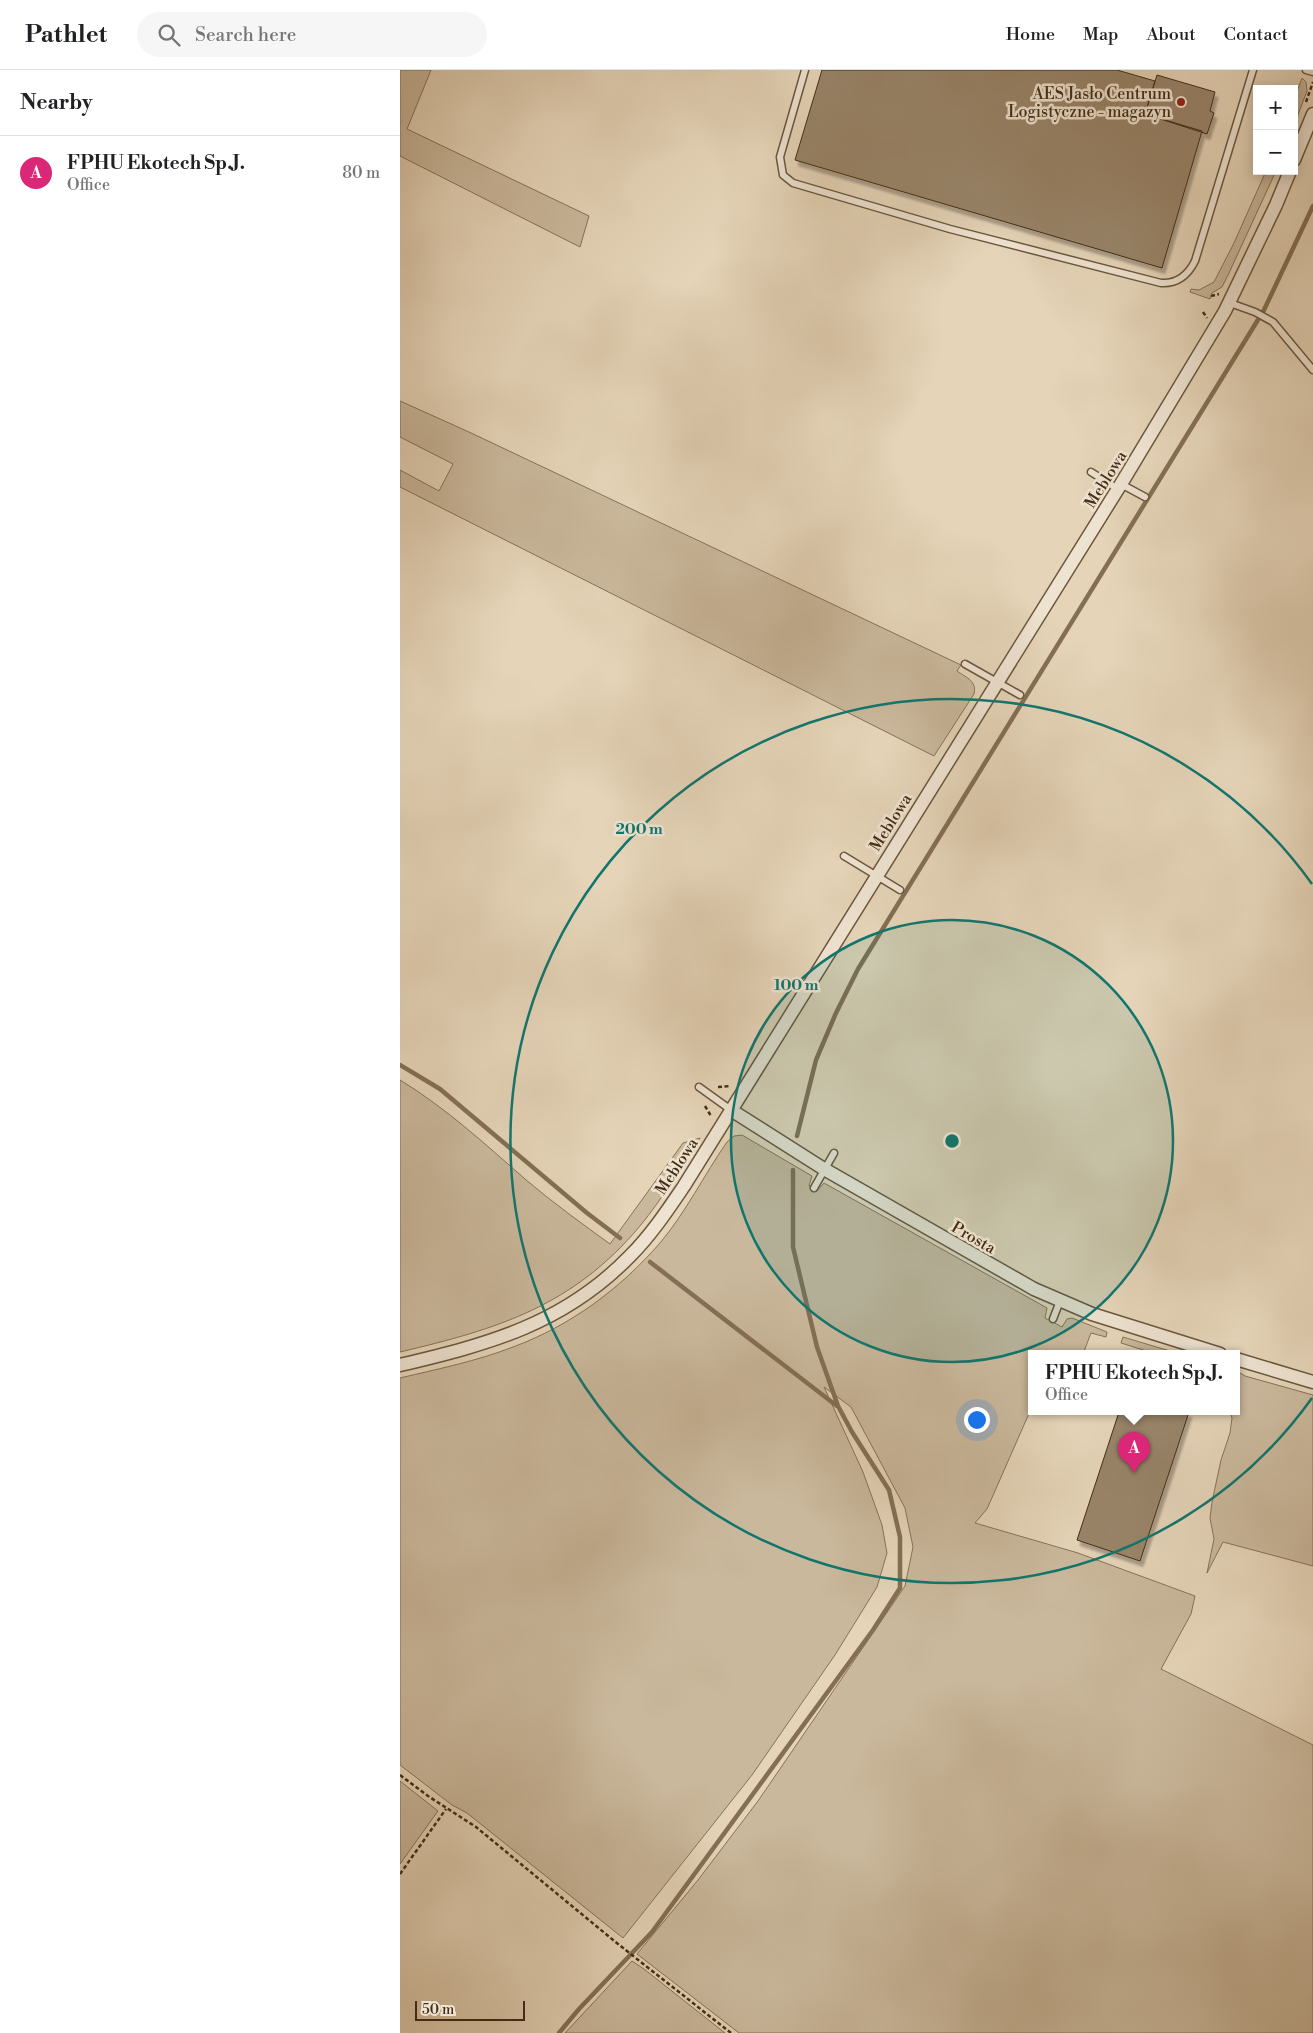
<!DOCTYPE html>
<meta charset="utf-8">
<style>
:root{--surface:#fff;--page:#f6f6f6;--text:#202124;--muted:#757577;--line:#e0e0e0;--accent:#db2777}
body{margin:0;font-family:"Libre Bodoni",serif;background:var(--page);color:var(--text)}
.controls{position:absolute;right:15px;top:15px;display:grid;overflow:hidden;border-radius:0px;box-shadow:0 2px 12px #0003}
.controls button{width:45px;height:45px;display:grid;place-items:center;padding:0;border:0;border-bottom:1px solid var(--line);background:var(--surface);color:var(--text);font:25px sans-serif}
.scale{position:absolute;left:15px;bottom:12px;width:110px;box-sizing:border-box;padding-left:5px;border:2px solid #442d14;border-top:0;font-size:14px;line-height:18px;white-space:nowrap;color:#442d14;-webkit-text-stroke:4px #eee3d1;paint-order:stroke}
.you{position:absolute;left:576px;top:1349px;width:18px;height:18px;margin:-12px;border:4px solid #fff;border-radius:50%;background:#1a73e8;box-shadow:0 0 0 8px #1a73e833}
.badge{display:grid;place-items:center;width:32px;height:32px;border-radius:50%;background:var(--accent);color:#fff;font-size:16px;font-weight:700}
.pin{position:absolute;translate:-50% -41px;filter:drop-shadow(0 1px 2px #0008)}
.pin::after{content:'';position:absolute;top:26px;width:18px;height:15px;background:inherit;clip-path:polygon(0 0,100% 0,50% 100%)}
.popup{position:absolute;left:628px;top:1280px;width:212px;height:65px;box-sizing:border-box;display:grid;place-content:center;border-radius:0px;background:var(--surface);filter:drop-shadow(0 1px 4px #0005);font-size:16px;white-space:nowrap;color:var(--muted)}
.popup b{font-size:19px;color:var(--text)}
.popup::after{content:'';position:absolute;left:50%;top:100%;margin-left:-10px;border:10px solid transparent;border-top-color:var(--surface)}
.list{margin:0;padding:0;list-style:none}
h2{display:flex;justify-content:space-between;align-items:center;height:65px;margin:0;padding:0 20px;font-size:21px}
h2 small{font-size:16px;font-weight:400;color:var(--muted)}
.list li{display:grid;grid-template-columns:32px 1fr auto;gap:15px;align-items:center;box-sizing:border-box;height:75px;padding:0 20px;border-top:1px solid var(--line)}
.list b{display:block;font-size:19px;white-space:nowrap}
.list p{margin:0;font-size:16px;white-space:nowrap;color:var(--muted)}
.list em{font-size:16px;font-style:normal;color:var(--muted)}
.icon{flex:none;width:28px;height:28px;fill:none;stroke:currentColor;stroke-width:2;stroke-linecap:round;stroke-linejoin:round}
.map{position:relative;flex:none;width:913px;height:1963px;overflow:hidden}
header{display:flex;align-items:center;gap:30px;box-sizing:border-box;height:70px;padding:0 25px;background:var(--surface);border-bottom:1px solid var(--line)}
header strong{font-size:24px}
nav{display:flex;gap:28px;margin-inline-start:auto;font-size:18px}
.search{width:350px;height:45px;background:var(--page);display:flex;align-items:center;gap:12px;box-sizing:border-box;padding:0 18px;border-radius:28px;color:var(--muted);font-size:19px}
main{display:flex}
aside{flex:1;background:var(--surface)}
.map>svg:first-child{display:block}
.green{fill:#cab89c;stroke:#877258}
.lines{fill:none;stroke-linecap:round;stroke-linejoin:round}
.stream{stroke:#846f55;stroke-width:4.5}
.building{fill:#988469;stroke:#442d14;filter:url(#shadow)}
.lane-casing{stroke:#6c573d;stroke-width:9}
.street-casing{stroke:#6c573d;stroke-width:15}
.path{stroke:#442d14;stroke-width:2.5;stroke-dasharray:4 2.5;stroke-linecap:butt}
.lane{stroke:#eee3d1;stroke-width:6}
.street{stroke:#eee3d1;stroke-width:12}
.ring{fill:none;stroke:#0f766e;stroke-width:2.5}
.poi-dot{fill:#8f2418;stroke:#eee3d1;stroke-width:2}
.labels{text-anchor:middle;stroke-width:5;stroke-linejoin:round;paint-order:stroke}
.poi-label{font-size:16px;fill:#442d14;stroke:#eee3d1;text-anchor:end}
.street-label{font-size:16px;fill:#442d14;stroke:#eee3d1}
.centre{fill:#0f766e;stroke:#eee3d1;stroke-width:2.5}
.ring-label{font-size:15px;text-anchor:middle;font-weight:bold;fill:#0f766e;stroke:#eee3d1;stroke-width:5;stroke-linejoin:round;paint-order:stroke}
</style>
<header>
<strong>Pathlet</strong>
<div class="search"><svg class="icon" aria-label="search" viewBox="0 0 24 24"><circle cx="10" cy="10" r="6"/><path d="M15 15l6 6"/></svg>Search here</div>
<nav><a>Home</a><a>Map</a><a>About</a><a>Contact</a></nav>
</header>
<main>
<aside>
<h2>Nearby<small></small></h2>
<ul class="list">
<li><span class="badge">A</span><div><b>FPHU Ekotech Sp.J.</b><p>Office</p></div><em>80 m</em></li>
</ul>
</aside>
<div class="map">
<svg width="913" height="1963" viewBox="0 0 913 1963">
<defs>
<filter id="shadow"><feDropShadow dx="3" dy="5.5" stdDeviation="1" flood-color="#0004"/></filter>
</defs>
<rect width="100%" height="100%" fill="#e5d4b8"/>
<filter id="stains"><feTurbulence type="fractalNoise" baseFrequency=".004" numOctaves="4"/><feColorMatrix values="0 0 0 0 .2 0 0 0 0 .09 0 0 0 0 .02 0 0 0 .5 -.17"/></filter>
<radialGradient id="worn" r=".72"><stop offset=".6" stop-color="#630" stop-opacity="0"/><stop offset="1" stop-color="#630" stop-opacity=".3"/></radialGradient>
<path class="green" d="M0 0H31L7 59 189 146 180 177 0 86Z
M902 8 906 12 907 21 894 55V30Z
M866 101H876L829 203 822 217 812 223 810 229 790 222 791 219 799 220 814 212 834 173Z
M0 331 69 362 561 595 557 601C567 608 577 611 574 624L534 686 0 417V400L39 421 53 394 0 367Z
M0 1010C46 1038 85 1074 125 1109 152 1132 181 1153 210 1174L283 1073 300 1068C281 1098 262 1129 240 1156 173 1236 98 1259 0 1282Z
M342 1065 412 1106 409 1116 416 1122 424 1113 647 1238 645 1248 662 1257 667 1249 672 1248 707 1262 706 1267 691 1263 683 1284H632L631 1339 587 1439 575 1453 678 1483 795 1526 791 1544 761 1599 913 1675V1963H339L237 1884 298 1810 358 1731 505 1516 513 1477 505 1438 451 1337 424 1317 463 1402 482 1455 487 1483 477 1517 435 1585 352 1705 223 1868 67 1743 52 1735 0 1695V1308C38 1299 77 1291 113 1277 170 1256 220 1219 260 1173 286 1142 304 1105 327 1072L334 1066Z
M723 1267 780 1284H756L721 1273Z
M837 1301 845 1306 913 1325V1496L823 1472 807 1503 814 1469 810 1448 812 1432 821 1390 830 1363 832 1348 830 1342H836Z
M0 1711 38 1741 0 1794Z
M232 1891 244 1899 325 1963H165Z"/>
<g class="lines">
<path class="stream" d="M0 995 40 1019 187 1143 220 1168
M397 1066 416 990 436 943 458 899 864 240 913 136
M250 1192 437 1336
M159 1963 179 1939 252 1862 473 1560 500 1518V1467L489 1420 452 1362 438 1336 417 1277 393 1177V1100"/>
</g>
<path class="building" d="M422 0H717L755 11 745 44 802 61 762 198 395 90Z
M757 5 815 22 810 41 814 43 807 64 745 44Z
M719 1342H789L740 1491 677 1470Z"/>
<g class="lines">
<g class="lane-casing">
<path id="lane" d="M405 0 380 87 383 105 393 113 550 159 761 213C777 214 788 205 795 191L853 0
M906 0 913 2
M830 233 855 242 873 252 913 300
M691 402 718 419
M721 414 745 427
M565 594 620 625
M444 786 500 820
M299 1017 331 1040
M414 1118 434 1083
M653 1249 660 1231"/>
</g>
<g class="street-casing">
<path id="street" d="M894 90 913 44
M331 1040 424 1099 634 1219 692 1244 820 1284
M836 1289 913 1312
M0 1295C89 1274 164 1254 230 1186 251 1165 267 1141 284 1116L721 414 825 241 876 135 890 101"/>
</g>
<path class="path" d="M906 32 913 12
M811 226 819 224
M803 242 807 248
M318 1017 330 1016
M305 1036 311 1046
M0 1705 28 1726 76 1757 218 1874 331 1963
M0 1804 46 1739"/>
<use href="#lane" class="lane"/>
<use href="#street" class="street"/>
</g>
<circle cx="552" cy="1071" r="221" fill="#0f766e" fill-opacity=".12"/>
<g class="ring">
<circle cx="552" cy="1071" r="221"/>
<path d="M912 1328A442 442 0 1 1 912 814"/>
</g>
<circle class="poi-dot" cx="781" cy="32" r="5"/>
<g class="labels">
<g class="poi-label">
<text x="771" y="29">AES Jasło Centrum<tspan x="771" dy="18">Logistyczne - magazyn</tspan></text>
</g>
<g class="street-label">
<text transform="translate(705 409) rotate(-58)" y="6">Meblowa</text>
<text transform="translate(490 752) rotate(-58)" y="6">Meblowa</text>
<text transform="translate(276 1096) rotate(-57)" y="6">Meblowa</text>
<text transform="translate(574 1167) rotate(30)" y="6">Prosta</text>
</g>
</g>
<circle cx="552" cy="1071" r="8" class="centre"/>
<g class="ring-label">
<text x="239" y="764">200 m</text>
<text x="396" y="920">100 m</text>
</g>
<rect width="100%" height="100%" filter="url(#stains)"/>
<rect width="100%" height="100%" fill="url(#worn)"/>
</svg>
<div class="controls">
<button>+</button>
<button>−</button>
</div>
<div class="scale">50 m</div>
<div class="you"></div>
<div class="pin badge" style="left:734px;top:1403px">A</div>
<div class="popup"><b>FPHU Ekotech Sp.J.</b>Office</div>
</div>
</main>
